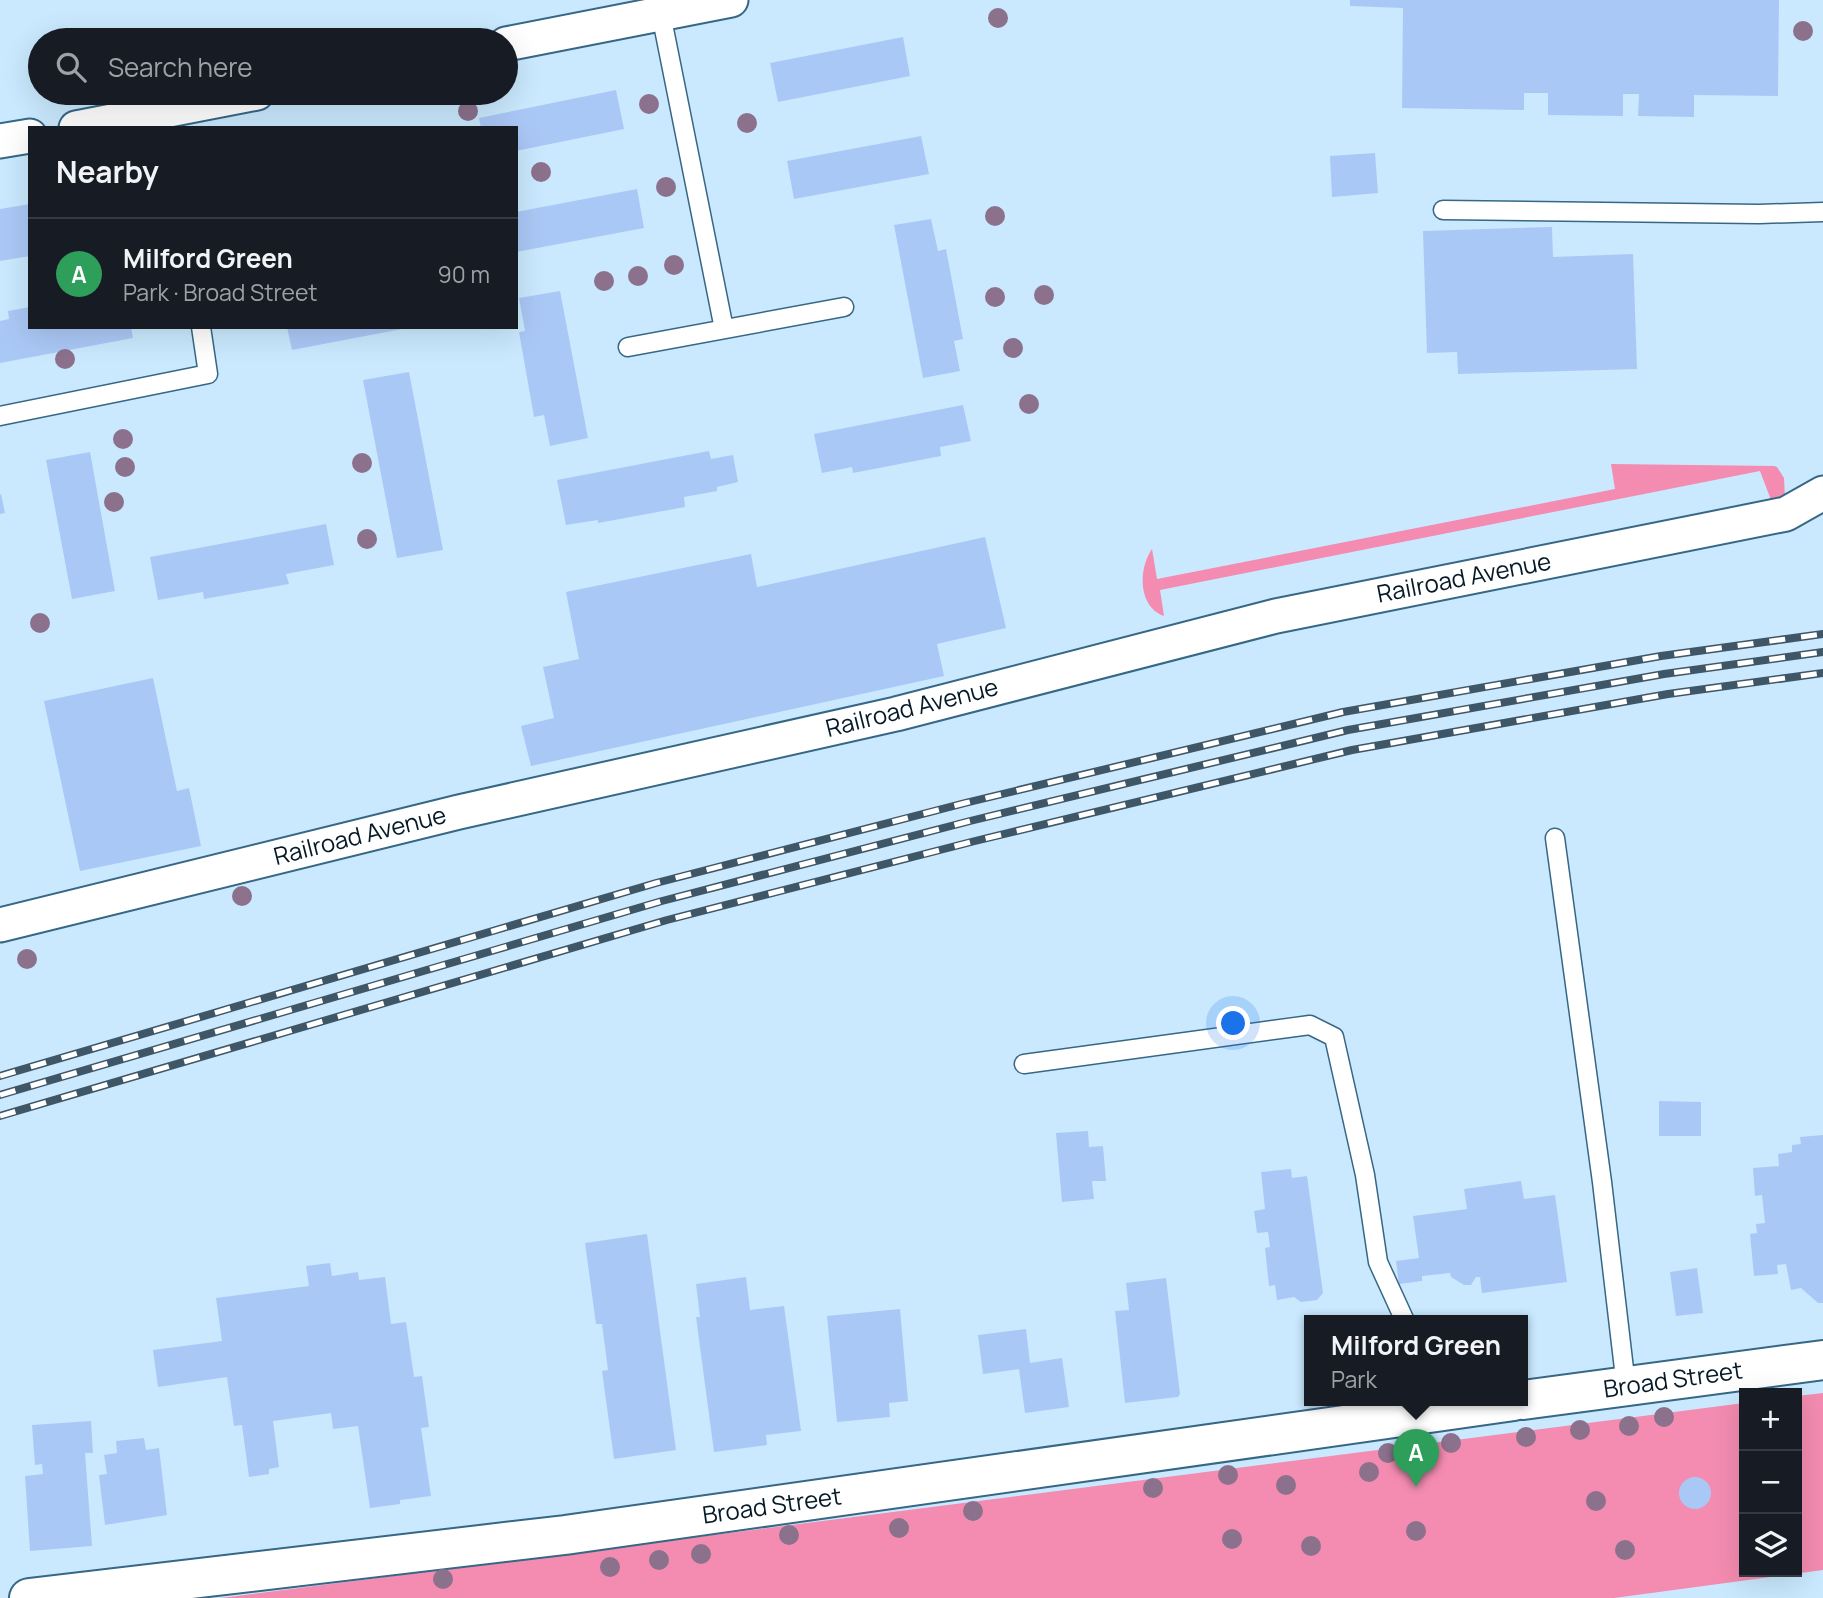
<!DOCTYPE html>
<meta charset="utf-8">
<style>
:root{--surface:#171b24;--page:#20242c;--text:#f1f3f6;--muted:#9ea1a6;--line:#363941;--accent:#b45309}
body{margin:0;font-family:Manrope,sans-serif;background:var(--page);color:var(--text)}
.controls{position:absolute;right:21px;bottom:21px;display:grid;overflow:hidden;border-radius:0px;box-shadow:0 7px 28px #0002}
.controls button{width:63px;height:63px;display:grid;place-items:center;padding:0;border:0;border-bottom:2px solid var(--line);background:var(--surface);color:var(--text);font:35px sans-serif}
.you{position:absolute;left:1234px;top:1024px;width:24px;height:24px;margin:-18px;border:5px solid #fff;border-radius:50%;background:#1a73e8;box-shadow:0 0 0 10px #1a73e833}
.badge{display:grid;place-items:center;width:46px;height:46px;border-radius:50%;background:var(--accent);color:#fff;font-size:23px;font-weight:700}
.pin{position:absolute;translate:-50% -58px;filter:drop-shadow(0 2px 4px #0008)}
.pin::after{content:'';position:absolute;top:37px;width:24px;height:21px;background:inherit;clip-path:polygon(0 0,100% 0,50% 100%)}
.popup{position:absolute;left:1304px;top:1315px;width:224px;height:91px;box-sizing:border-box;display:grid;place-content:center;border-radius:0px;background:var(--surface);filter:drop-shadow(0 2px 5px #0005);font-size:23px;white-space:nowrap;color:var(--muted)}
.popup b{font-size:26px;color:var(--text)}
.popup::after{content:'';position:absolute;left:50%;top:100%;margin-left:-14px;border:14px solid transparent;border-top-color:var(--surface)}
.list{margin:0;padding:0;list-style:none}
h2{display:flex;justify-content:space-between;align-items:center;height:91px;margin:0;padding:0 28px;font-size:30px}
h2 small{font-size:23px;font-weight:400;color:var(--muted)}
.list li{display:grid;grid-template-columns:46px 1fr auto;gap:21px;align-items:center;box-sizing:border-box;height:112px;padding:0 28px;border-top:2px solid var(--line)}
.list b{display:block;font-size:26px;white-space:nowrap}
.list p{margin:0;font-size:23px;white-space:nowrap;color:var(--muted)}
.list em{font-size:23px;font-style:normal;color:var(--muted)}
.icon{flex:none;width:38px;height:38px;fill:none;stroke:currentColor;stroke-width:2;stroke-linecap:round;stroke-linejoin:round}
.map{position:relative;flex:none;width:1823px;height:1598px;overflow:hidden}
.search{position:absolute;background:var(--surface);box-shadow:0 7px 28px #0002;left:28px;top:28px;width:490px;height:77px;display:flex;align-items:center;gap:18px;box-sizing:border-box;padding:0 24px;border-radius:38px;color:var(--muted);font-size:26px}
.panel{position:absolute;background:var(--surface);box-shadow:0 7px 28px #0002;left:28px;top:126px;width:490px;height:203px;border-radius:0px}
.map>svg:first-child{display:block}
.green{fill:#f38cb0}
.building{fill:#aac8f6}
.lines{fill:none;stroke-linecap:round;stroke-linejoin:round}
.service-casing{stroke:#366785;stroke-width:21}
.minor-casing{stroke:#366785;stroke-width:37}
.secondary-casing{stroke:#366785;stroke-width:42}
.service{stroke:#fff;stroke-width:18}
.minor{stroke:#fff;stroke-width:33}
.secondary{stroke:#fff;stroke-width:38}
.rail-casing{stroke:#3f5666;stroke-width:8}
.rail{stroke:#fff;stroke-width:5;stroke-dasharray:16;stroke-linecap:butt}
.tree{fill:#8c718d}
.labels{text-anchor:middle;stroke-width:5;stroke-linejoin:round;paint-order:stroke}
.street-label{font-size:24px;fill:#051926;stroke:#fff}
</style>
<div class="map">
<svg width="1823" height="1598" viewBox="0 0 1823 1598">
<rect width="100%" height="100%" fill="#cae9fe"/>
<path class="green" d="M1611 464 1774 466 1777 467 1784 478 1785 498 1774 508 1760 471 1160 590 1164 616C1138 607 1138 569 1152 549L1157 579 1615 489Z
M1823 1393V1570L1614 1598H221L1744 1403V1572H1797V1396Z"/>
<path class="building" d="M1350 0H1779L1778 96 1694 95V117L1638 116 1639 94H1623V116L1548 115V93H1524V110L1402 108 1403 8 1350 6Z
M903 37 910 76 778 102 770 63Z
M616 90 624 129 516 151V128H481L479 118Z
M921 136 929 174 794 199 787 161Z
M1375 153 1378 193 1332 197 1330 156Z
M637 189 644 228 516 252V212Z
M30 204V256L0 261V209Z
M931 219 938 251 946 249 963 339 954 341 960 371 923 378 894 225Z
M1552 227 1553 257 1633 254 1637 369 1458 374 1457 352 1427 353 1423 231Z
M560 291 588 438 550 446 544 415 534 417 519 332 525 331 519 298Z
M30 307V327H131L133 338 0 363V321L9 319 8 311Z
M287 327H402V329L292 350Z
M409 372 443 550 397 558 363 380Z
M963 405 971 441 940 447 941 456 853 473 852 467 822 473 814 434Z
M709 451 711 459 733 455 738 482 717 487V491L684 497 685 507 598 523V520L566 525 557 480Z
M90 452 115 591 72 599 46 460Z
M1 494 5 513 0 514V495Z
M326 524 334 565 286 574 289 584 204 599 203 592 158 600 150 557Z
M985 537 1006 628 937 644 944 676 531 766 521 726 554 718 543 667 579 659 566 592 751 554 757 587Z
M153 678 177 791 189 788 201 846 80 871 44 701Z
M1659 1101 1701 1102V1136H1659Z
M1088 1131 1089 1147 1103 1146 1106 1181H1092L1094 1199 1062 1202 1056 1133Z
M1823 1135V1303H1818L1801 1288 1791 1290 1786 1264 1777 1265 1778 1274 1754 1276 1750 1234 1757 1233 1756 1224 1765 1223 1762 1195 1755 1196 1753 1168 1779 1166 1778 1154 1792 1152V1145L1801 1144 1800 1137Z
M1291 1169 1292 1178 1307 1176 1323 1293 1317 1300 1301 1302 1294 1297 1277 1300 1275 1285 1269 1286 1265 1248 1270 1247 1268 1232 1257 1233 1254 1211 1265 1209 1261 1172Z
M1521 1181 1524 1199 1555 1195 1567 1282 1482 1293 1480 1277H1476L1471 1285H1464L1451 1277 1450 1273 1422 1276V1281L1399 1284 1396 1261 1419 1258 1413 1216 1467 1209 1464 1189Z
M647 1234 676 1450 614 1459 602 1371 608 1370 602 1324H596L585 1243Z
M330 1263 332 1276 358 1272 359 1280 385 1277 391 1324 406 1322 414 1377 422 1376 429 1427 421 1428 431 1496 400 1500V1504L370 1508 358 1426 333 1429 331 1413 273 1421 279 1467 269 1469V1474L249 1477 242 1425 234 1426 227 1377 158 1387 153 1350 222 1341 216 1298 309 1286 306 1266Z
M1697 1268 1703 1313 1676 1316 1670 1272Z
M746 1277 750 1310 784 1306 801 1431 766 1435 767 1445 714 1452 696 1317H700L696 1284Z
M1166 1278 1180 1394 1178 1397 1125 1403 1115 1311 1129 1310 1126 1283Z
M900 1309 908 1401 889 1403 890 1417 837 1422 827 1316Z
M1026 1329 1030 1363 1062 1358 1069 1407 1025 1413 1019 1369 983 1374 978 1335Z
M91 1421 93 1453H85L92 1546 30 1551 25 1476 43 1474 42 1464 35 1465 32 1425Z
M144 1438 146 1450 159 1448 167 1515 105 1525 99 1475 107 1474 104 1455 117 1453 116 1441Z
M1679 1493a16 16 0 1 1 32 0a16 16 0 1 1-32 0Z"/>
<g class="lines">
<g class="service-casing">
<path id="service" d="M661 14 724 329
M1443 210 1759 214 1823 212
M628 347 844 307
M0 416 208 374 201 327
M1555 838 1602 1182 1626 1386
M1024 1064 1310 1025 1334 1037 1365 1175 1378 1262 1405 1321"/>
</g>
<g class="minor-casing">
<path id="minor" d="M506 44 731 0
M76 128 257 93
M0 141 30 136
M0 925 459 812 896 714 1276 616 1786 514 1823 493"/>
</g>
<g class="secondary-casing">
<path id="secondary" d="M1523 1400 1823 1360
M29 1598 565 1535 1514 1401"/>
</g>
<use href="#service" class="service"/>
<use href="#minor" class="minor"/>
<use href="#secondary" class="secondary"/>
<g class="rail-casing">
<path id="rail" d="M0 1076 656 883 965 803 1343 712 1661 656 1823 634
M0 1095 662 901 970 821 1348 730 1664 674 1823 652
M0 1116 667 920 975 841 1352 750 1668 694 1823 673"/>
</g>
<use href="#rail" class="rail"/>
</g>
<g class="tree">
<circle cx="998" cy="18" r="10"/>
<circle cx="1803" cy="31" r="10"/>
<circle cx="649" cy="104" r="10"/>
<circle cx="468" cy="111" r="10"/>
<circle cx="747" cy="123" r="10"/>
<circle cx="541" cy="172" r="10"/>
<circle cx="666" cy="187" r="10"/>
<circle cx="995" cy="216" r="10"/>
<circle cx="674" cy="265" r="10"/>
<circle cx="638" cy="276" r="10"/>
<circle cx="604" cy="281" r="10"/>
<circle cx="1044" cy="295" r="10"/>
<circle cx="995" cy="297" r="10"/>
<circle cx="1013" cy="348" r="10"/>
<circle cx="65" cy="359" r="10"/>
<circle cx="1029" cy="404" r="10"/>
<circle cx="123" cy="439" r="10"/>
<circle cx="362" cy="463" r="10"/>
<circle cx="125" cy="467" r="10"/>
<circle cx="114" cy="502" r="10"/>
<circle cx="367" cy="539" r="10"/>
<circle cx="40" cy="623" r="10"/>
<circle cx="242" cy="896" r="10"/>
<circle cx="27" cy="959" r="10"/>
<circle cx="1664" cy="1417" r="10"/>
<circle cx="1629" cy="1426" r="10"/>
<circle cx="1580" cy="1430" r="10"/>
<circle cx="1526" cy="1437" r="10"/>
<circle cx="1451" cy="1443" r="10"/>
<circle cx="1388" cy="1453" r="10"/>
<circle cx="1369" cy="1472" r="10"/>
<circle cx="1228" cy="1475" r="10"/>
<circle cx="1286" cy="1485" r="10"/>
<circle cx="1153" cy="1488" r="10"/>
<circle cx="1596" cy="1501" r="10"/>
<circle cx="973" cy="1511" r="10"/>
<circle cx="899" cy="1528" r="10"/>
<circle cx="1416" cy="1531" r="10"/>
<circle cx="789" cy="1535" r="10"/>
<circle cx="1232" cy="1539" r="10"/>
<circle cx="1311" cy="1546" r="10"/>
<circle cx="1625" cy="1550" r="10"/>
<circle cx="701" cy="1554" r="10"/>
<circle cx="659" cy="1560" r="10"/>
<circle cx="610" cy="1567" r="10"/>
<circle cx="443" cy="1579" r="10"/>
</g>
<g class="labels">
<g class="street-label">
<text transform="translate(1464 578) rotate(-11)" y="8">Railroad Avenue</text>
<text transform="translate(912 708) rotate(-14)" y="8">Railroad Avenue</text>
<text transform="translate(360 836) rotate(-14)" y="8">Railroad Avenue</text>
<text transform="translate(1673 1380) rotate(-8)" y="8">Broad Street</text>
<text transform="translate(772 1506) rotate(-8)" y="8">Broad Street</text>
</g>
</g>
</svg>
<div class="controls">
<button>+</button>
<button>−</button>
<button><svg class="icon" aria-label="layers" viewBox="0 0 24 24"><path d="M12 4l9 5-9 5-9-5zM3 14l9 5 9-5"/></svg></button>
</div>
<div class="you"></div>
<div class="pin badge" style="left:1416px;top:1487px;background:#2e9e5b">A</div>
<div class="popup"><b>Milford Green</b>Park</div>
<div class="search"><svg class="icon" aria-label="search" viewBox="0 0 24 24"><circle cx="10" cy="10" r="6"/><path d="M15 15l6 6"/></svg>Search here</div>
<section class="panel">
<h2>Nearby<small></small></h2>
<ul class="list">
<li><span class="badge" style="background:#2e9e5b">A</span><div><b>Milford Green</b><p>Park · Broad Street</p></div><em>90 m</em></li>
</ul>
</section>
</div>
